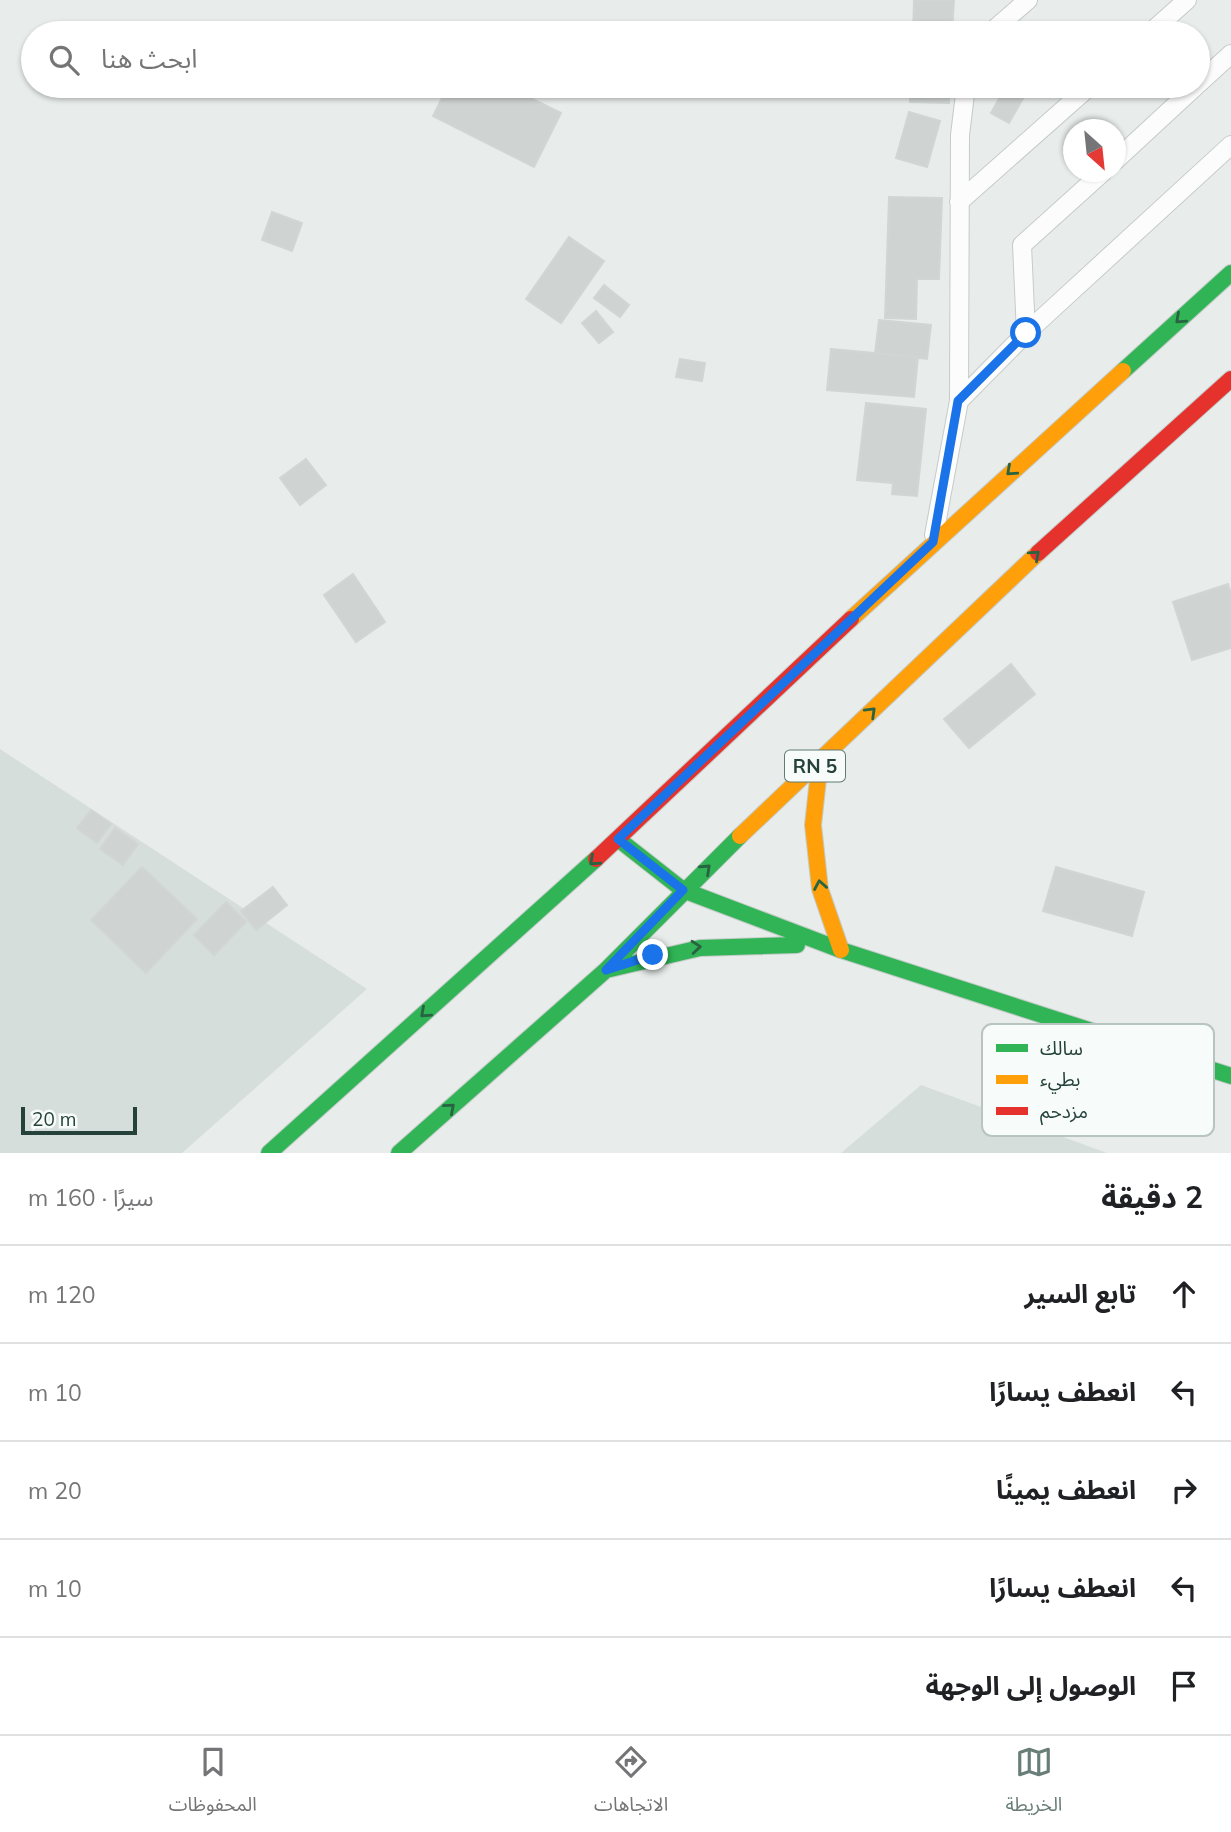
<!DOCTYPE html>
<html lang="ar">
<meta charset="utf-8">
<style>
:root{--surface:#fff;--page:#f6f6f6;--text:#202124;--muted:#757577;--line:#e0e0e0;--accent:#697e78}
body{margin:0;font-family:Mulish,"Noto Sans Arabic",sans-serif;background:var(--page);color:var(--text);direction:rtl}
.compass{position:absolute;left:1063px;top:119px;width:63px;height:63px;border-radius:50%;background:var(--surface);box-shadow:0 2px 5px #0004;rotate:153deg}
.scale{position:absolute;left:21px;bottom:18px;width:116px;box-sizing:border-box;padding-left:7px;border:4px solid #24423a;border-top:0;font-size:19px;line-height:24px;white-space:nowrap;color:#24423a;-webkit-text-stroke:5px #f7fbf9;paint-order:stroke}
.stop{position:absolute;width:21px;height:21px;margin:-16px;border:5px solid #1a73e8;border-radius:50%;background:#fff}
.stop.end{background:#1a73e8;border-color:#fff;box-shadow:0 2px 7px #0008}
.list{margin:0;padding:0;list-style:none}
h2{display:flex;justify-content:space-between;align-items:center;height:91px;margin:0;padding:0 28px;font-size:30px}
h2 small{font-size:23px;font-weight:400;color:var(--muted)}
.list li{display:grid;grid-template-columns:46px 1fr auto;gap:21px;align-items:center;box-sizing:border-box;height:98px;padding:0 28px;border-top:2px solid var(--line)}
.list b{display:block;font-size:26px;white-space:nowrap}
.list em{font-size:23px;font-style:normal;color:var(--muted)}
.icon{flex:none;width:38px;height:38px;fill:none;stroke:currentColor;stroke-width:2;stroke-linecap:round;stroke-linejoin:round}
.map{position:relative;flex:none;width:1231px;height:1153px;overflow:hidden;direction:ltr}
.search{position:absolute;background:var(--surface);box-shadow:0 2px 5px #0004;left:21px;right:21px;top:21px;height:77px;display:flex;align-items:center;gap:18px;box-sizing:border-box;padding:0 24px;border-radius:38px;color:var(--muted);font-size:26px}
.sheet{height:581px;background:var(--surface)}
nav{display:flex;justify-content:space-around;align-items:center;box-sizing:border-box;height:98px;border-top:2px solid var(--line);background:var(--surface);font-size:19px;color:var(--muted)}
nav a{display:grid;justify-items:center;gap:4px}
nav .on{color:var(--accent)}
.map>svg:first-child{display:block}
.built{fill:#d6dedb}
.building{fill:#cfd4d2;stroke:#d1d6d4;stroke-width:2}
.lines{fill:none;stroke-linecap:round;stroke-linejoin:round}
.lane-casing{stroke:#c5cac8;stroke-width:20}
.fast-casing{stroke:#c3cbc8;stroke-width:18}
.slow-casing{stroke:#c3cbc8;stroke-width:18}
.jam-casing{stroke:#c3cbc8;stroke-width:18}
.lane{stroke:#fcfcfc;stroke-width:18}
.fast{stroke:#30b455;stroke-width:16}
.slow{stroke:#ff9f0a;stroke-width:16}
.jam{stroke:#e5322d;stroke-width:16}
.oneway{stroke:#286442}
.route{stroke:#1a73e8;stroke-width:9}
.labels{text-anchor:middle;stroke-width:5;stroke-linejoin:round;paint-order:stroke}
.shield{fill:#f7fbf9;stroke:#637a73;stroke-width:2}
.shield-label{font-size:19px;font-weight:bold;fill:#24423a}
.key{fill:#f7fbf9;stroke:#b8c4c0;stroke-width:2}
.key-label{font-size:19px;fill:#24423a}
</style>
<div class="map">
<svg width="1231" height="1153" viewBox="0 0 1231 1153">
<rect width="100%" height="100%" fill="#e8edeb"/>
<path class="built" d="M0 749 367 989 182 1153H0Z
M921 1085 1107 1153H841Z"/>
<path class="building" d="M914 0H954L952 33H913Z
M448 86H506L561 113 534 167 433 116Z
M910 86H950L949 103 910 102Z
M1006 86H1030L1009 123 991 113Z
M909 112 940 121 927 167 896 158Z
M889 197 942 198 939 279H917L916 319 885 318Z
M272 212 302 223 292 251 262 240Z
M569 237 604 261 561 323 526 299Z
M604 285 629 305 620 317 594 298Z
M596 311 613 332 599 343 582 323Z
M879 320 931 325 927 359 875 353Z
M831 349 918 357 914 397 827 390Z
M680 359 705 363 702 381 676 377Z
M866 403 926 409 917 496 892 494 893 483 857 480Z
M306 459 326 485 300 505 280 478Z
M353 574 385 622 356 642 324 595Z
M1228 584 1231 594V648L1192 660 1173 602Z
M1011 664 1035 694 969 748 944 719Z
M91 810 111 824 97 843 77 828Z
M115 828 138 844 123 865 100 849Z
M142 867 197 919 146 973 91 920Z
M1056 867 1144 892 1132 936 1043 911Z
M273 887 287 905 256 930 241 911Z
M226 902 246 922 214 955 194 935Z"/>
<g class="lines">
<g class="lane-casing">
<path id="lane" d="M990 33 1028 0
M1150 33 1187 0
M1198 84 1231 54
M1116 160 1196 86
M959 202 1090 86
M1026 333 1231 145
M959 401 1026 333 1022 245 1103 172
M934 535 959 401 960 135 966 86"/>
</g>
<g class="fast-casing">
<path id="fast" d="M1123 371 1231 273
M618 839 683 890 841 950 1231 1076
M606 970 700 948 797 945
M269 1153 596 859
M399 1153 606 970 740 836"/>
</g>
<g class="slow-casing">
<path id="slow" d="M851 619 1123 371
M820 761 813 825 820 889 841 950
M740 836 1038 553"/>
</g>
<g class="jam-casing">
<path id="jam" d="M1038 553 1231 379
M596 859 851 619"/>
</g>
<use href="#lane" class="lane"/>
<use href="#fast" class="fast"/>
<use href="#slow" class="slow"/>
<use href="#jam" class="jam"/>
</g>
<defs><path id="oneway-chevron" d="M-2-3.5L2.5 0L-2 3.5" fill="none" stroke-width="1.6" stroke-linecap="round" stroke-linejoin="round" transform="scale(1.75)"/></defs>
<g class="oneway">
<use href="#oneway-chevron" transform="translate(1180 319) rotate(138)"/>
<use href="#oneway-chevron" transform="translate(1011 471) rotate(138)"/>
<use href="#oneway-chevron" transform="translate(1035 555) rotate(-42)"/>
<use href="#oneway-chevron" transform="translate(871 712) rotate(-44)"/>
<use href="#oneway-chevron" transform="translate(594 861) rotate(138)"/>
<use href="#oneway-chevron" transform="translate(706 869) rotate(-43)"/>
<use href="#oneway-chevron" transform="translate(820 885) rotate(-100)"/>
<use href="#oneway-chevron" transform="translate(696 947) rotate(-5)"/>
<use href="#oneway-chevron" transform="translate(425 1013) rotate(138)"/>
<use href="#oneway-chevron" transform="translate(450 1108) rotate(-41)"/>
</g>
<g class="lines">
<path class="route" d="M653 955 606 970 683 890 618 839 933 542 958 401 1026 333"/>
</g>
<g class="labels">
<rect class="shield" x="785" y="750.5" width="60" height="31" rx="5"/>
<g class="shield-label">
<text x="815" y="773">RN 5</text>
</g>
</g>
<rect x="982" y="1024" width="232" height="112" rx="10" class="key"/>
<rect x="996" y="1044" width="32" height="8" fill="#30b455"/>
<rect x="996" y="1075" width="32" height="9" fill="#ff9f0a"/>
<rect x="996" y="1107" width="32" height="8" fill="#e5322d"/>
<g class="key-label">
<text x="1040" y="1055">سالك</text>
<text x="1040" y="1086">بطيء</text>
<text x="1040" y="1118">مزدحم</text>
</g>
</svg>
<svg class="compass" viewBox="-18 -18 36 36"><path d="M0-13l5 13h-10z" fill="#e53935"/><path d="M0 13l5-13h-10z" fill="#757577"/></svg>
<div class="scale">20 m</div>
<div class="stop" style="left:1026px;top:333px"></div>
<div class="stop end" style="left:653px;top:955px"></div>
<div class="search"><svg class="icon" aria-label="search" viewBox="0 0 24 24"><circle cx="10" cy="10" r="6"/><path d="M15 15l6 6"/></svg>ابحث هنا</div>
</div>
<section class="sheet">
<h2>2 دقيقة<small>سيرًا · 160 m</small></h2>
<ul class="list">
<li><svg class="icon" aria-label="ahead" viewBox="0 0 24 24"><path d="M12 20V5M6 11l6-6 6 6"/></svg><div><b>تابع السير</b></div><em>120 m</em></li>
<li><svg class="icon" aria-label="left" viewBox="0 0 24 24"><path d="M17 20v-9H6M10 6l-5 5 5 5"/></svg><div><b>انعطف يسارًا</b></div><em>10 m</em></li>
<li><svg class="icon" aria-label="right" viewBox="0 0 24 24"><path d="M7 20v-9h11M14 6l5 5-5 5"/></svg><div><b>انعطف يمينًا</b></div><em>20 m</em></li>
<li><svg class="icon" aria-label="left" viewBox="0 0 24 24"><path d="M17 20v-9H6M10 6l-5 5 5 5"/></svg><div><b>انعطف يسارًا</b></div><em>10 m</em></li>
<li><svg class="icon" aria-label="arrive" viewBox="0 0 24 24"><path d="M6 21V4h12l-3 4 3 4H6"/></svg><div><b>الوصول إلى الوجهة</b></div></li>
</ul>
</section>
<nav>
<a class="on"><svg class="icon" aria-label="map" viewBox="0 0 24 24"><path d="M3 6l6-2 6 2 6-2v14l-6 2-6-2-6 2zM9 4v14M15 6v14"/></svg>الخريطة</a>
<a><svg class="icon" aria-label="directions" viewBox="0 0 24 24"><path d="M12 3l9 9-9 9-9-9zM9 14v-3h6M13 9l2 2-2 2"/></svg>الاتجاهات</a>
<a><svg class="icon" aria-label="saved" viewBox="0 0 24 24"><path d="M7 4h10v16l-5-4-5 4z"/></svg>المحفوظات</a>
</nav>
